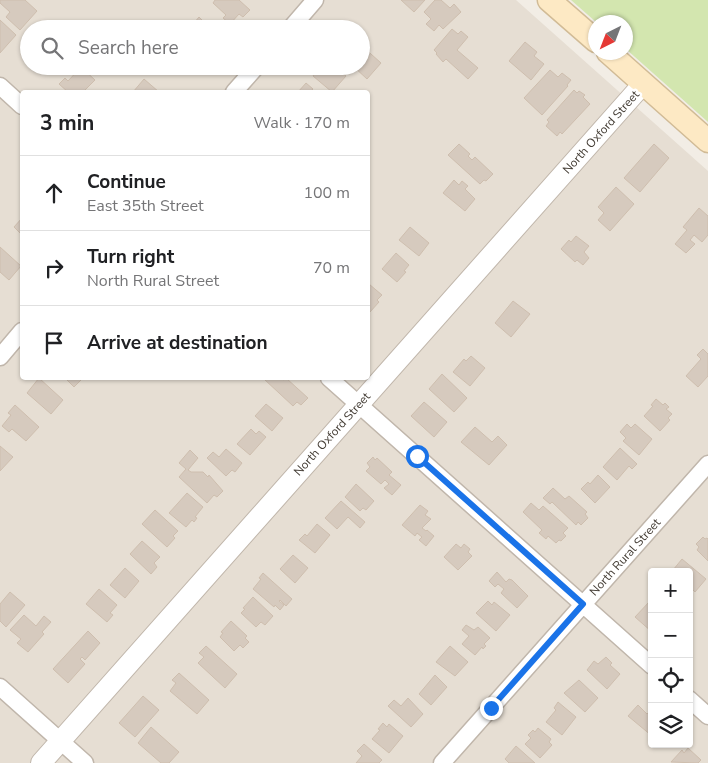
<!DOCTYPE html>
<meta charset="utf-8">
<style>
:root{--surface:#fff;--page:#f6f6f6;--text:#202124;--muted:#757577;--line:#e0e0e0}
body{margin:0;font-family:"Nunito Sans",sans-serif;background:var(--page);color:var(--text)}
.controls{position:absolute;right:15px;bottom:15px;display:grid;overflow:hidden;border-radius:5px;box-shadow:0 1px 4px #0004}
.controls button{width:45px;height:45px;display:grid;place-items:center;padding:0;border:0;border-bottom:1px solid var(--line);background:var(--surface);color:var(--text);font:25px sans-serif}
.compass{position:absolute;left:588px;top:15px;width:45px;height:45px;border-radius:50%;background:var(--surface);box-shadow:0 1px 4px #0004;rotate:222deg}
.stop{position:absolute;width:15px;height:15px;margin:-11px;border:4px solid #1a73e8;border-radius:50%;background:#fff}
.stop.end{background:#1a73e8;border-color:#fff;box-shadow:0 1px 5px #0008}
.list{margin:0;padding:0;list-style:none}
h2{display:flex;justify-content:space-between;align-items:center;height:65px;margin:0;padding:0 20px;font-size:21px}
h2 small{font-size:16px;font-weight:400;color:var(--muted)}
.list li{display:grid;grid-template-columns:32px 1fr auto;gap:15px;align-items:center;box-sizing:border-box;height:75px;padding:0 20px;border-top:1px solid var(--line)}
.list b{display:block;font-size:19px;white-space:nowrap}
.list p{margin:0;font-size:16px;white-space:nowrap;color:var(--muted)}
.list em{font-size:16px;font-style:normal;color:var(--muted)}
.icon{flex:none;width:28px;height:28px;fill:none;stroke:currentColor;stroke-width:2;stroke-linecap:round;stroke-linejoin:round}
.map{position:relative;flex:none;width:708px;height:763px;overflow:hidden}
.search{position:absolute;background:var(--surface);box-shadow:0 1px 4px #0004;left:20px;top:20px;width:350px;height:55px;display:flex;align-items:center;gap:12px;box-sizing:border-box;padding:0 18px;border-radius:28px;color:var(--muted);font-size:19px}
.panel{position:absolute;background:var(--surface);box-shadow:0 1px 4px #0004;left:20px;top:90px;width:350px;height:290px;border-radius:5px}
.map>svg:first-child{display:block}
.residential{fill:#e6ded3;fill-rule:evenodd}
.green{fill:#d3e6af}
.building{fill:#d6cabe;stroke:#cebeae}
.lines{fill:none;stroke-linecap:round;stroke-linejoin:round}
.minor-casing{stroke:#c0b6ab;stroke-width:19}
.tertiary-casing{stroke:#c0b6ab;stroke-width:22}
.secondary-casing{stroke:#d1bb96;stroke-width:25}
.minor{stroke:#fff;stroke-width:16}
.tertiary{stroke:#fff;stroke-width:20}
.secondary{stroke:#fde9c4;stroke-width:22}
.route{stroke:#1a73e8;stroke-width:6}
.labels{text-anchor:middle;stroke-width:5;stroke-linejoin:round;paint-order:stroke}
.street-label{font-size:12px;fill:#443d35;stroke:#fff}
</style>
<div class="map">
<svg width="708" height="763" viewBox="0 0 708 763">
<rect width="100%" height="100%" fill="#f2ede5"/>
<path class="residential" d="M0 0H516L708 171V763H0ZM29 29H361V66H29ZM22 92H368V378H22ZM652 572H689V744H652Z"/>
<path class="green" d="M571 0H708V122L626 49V22H596Z"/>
<path class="building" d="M0 0H25L37 11 20 30 6 17 10 12 0 3Z
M215 0H239L250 10 243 17 239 14 230 24 223 18 226 15 213 3Z
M401 0H425L414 12Z
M435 0H441L450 8 454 4 461 12 443 29 439 25 434 31 426 24 431 19 424 12Z
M199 17 211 29H189Z
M0 20 16 35 0 53Z
M452 29 458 34 461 31 468 37 457 50 478 68 468 79 446 59 443 62 436 54 437 53 434 50Z
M525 42 537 52 534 56 544 64 531 80 509 61Z
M361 45 381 63 367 79 353 66H361Z
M321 66H334L346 76 332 92 313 76Z
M81 67 95 80 83 92H68L59 84 65 78 68 81Z
M550 70 558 77 562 73 571 80 567 85 568 86 542 115 524 98Z
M144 79 159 92H133Z
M306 83 313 89 310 92H298Z
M574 90 577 93 579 91 585 95 583 97 590 104 562 134 560 132 557 136 546 126 549 122 547 120Z
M459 144 470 154 468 156 472 160 475 157 493 174 486 181 484 180 480 184 448 155Z
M654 144 669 158 640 192 624 178Z
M454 180 459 185 462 181 468 186 465 189 475 199 465 211 443 193Z
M616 187 634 204 610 231 598 220 604 213 598 207Z
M699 208 708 216V235L702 242 694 235 690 240 695 244 686 253 675 244 687 230 683 227Z
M22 218V235L14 227Z
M410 227 429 243 419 256 399 240Z
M576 236 589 246 584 252 589 258 583 265 577 260 575 262 561 249 569 240 571 242Z
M0 247 21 266 9 280 0 272Z
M396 253 409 265 404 271 406 272 397 282 382 269Z
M369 284 382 295 377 300 379 302 370 312 368 311Z
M513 301 530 314 511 337 495 323Z
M703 349 708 354V376L698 387 686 376 701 359 697 355Z
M471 356 485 368 470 386 453 372 464 359 466 361Z
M442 374 467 398 454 412 429 389Z
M39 378 63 400 51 414 27 393Z
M65 378H83L74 387Z
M268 378H281L283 380 286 378 308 398 301 405 297 402 293 406 265 380Z
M656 399 663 405 665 403 669 407 666 409 672 414 668 418 670 420 660 431 644 416 653 406 651 405Z
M424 402 447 422 434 437 411 416Z
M266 404 283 418 272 431 255 416Z
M15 405 39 427 26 441 12 429 9 432 2 426 11 415 8 413Z
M627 424 631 428 635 424 652 439 639 455 623 441 626 438 620 432Z
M475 427 492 442 498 436 507 445 489 465 461 442Z
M251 429 256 434 259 431 266 437 250 455 237 444Z
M0 446 13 457 0 471Z
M620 448 637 464 632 469 629 466 617 480 603 467Z
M226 449 242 463 235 472 232 470 226 476 207 458 213 452 219 457Z
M190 450 198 458 188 470 191 472H203L208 477 209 475 223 491 217 497 214 495 207 503 179 477 186 469 179 463Z
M373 457 375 460 377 458 392 472 389 475 401 485 392 495 384 488 389 484 385 480 381 484 366 471 370 467 367 463Z
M598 475 610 487 595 503 581 489 588 482 590 484Z
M356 484 374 501 366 510 363 508 360 511 345 497Z
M553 488 565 499 569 496 587 512 585 514 588 518 581 525 578 522 576 525 552 502 550 504 543 498Z
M187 493 203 507 195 517 197 518 194 522 192 520 186 527 169 513Z
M341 501 365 522 360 528 348 517 337 529 325 518Z
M531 503 539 510 543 506 568 528 563 533 566 536 561 541 559 540 556 543 548 536 546 539 539 533 542 530 523 512Z
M420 505 428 511 425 515 431 519 422 528 426 531 427 530 434 536 426 546 419 540 422 537 417 533 415 536 402 525Z
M155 510 178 531 173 536 175 538 167 547 142 524Z
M317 524 330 535 315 553 299 540 305 534 307 536Z
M703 537 705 539 707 538 708 539V561L697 550 699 547 696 544Z
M142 541 160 557 154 563 157 567 151 574 130 554Z
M456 544 461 548 464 544 470 549 468 552 472 556 458 570 444 557Z
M293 555 308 568 295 583 280 569Z
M682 559 706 579 695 592 689 586V572H674L673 570Z
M125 568 139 581 125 598 110 585Z
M497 572 506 582 509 579 512 580 528 596 517 608 501 593 504 589 498 584 495 587 489 581Z
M263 573 292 599 286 606 280 600 279 601 284 605 280 610 275 605 274 607 253 589 261 579 259 578Z
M99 589 117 605 110 613 113 615 107 622 86 604Z
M10 592 25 605 6 627 0 621V604Z
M253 597 273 616 265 625 261 622 256 627 241 613 245 609 243 608Z
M488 601 492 605 494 602 510 615 496 631 476 613Z
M649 602 652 604V632L635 617Z
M24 615 36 626 44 616 51 622 42 632 44 634 28 652 17 643 21 639 10 630Z
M231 621 247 636 245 638 249 642 243 648 240 645 234 651 220 637 223 633 221 632Z
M466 625 474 630 478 627 490 638 484 644 486 646 483 649 482 647 475 655 462 644 469 636 462 630Z
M88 631 100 643 85 660 82 657 80 659 85 664 68 683 53 669Z
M206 646 237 674 225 688 198 663 204 657 199 653Z
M450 646 468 662 455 676 436 662Z
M606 657 612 663 610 665 620 674 607 689 587 670 594 661 598 664Z
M179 673 209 700 197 714 170 691 176 683 172 680Z
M435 675 447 687 431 705 419 694Z
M579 680 598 698 585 712 564 693Z
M143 696 159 710 135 737 119 723Z
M408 698 423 714 411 727 388 706 394 700 401 706Z
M558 702 576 717 562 735 546 722 556 710 554 708Z
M638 705 647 714 649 712 652 715V736L628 716Z
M383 723 387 727 389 724 403 736 389 753 372 739 380 730 378 729Z
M151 727 179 752 169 763H161L138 743Z
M538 728 551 739 549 742 552 745 540 758 525 744 531 738 528 735 533 730 535 732Z
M364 744 382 760 379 763H356L362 756 357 751Z
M516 746 535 763H509L505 759Z
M688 748 701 760 698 763 671 762 682 750 684 753Z"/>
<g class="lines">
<g class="minor-casing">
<path id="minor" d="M290 29 315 0
M0 86 22 106
M234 92 257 66
M0 357 22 331
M329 378 652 666
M0 687 85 763
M689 699 708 716
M442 763 708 464"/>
</g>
<g class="tertiary-casing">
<path id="tertiary" d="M41 763 643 84"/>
</g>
<g class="secondary-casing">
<path id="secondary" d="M549 0 596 41
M608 52 708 141"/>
</g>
<use href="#minor" class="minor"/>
<use href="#tertiary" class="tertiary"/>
<use href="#secondary" class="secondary"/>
</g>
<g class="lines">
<path class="route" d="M417 456 583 604 491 708"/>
</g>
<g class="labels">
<g class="street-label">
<text transform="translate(601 132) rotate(-48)" y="4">North Oxford Street</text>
<text transform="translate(332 434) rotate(-48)" y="4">North Oxford Street</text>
<text transform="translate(625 557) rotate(-48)" y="4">North Rural Street</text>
</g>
</g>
</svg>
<div class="controls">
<button>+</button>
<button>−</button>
<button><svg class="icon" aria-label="locate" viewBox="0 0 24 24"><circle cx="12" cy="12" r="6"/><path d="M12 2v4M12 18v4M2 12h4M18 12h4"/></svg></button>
<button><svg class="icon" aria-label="layers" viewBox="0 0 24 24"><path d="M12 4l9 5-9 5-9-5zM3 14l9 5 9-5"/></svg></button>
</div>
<svg class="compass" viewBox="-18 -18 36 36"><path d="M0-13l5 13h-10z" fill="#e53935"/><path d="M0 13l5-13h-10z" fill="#757577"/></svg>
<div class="stop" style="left:417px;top:456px"></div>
<div class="stop end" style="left:491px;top:708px"></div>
<div class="search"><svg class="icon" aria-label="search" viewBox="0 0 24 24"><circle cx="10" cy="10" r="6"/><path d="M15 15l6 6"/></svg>Search here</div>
<section class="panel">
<h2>3 min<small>Walk · 170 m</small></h2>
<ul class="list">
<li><svg class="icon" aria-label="ahead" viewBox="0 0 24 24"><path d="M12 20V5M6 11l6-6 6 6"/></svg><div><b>Continue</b><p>East 35th Street</p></div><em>100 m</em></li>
<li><svg class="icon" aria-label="right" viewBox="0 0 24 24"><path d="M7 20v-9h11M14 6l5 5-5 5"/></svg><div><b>Turn right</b><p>North Rural Street</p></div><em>70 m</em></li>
<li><svg class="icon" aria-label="arrive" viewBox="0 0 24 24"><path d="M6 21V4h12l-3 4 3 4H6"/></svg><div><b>Arrive at destination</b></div></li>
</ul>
</section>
</div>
